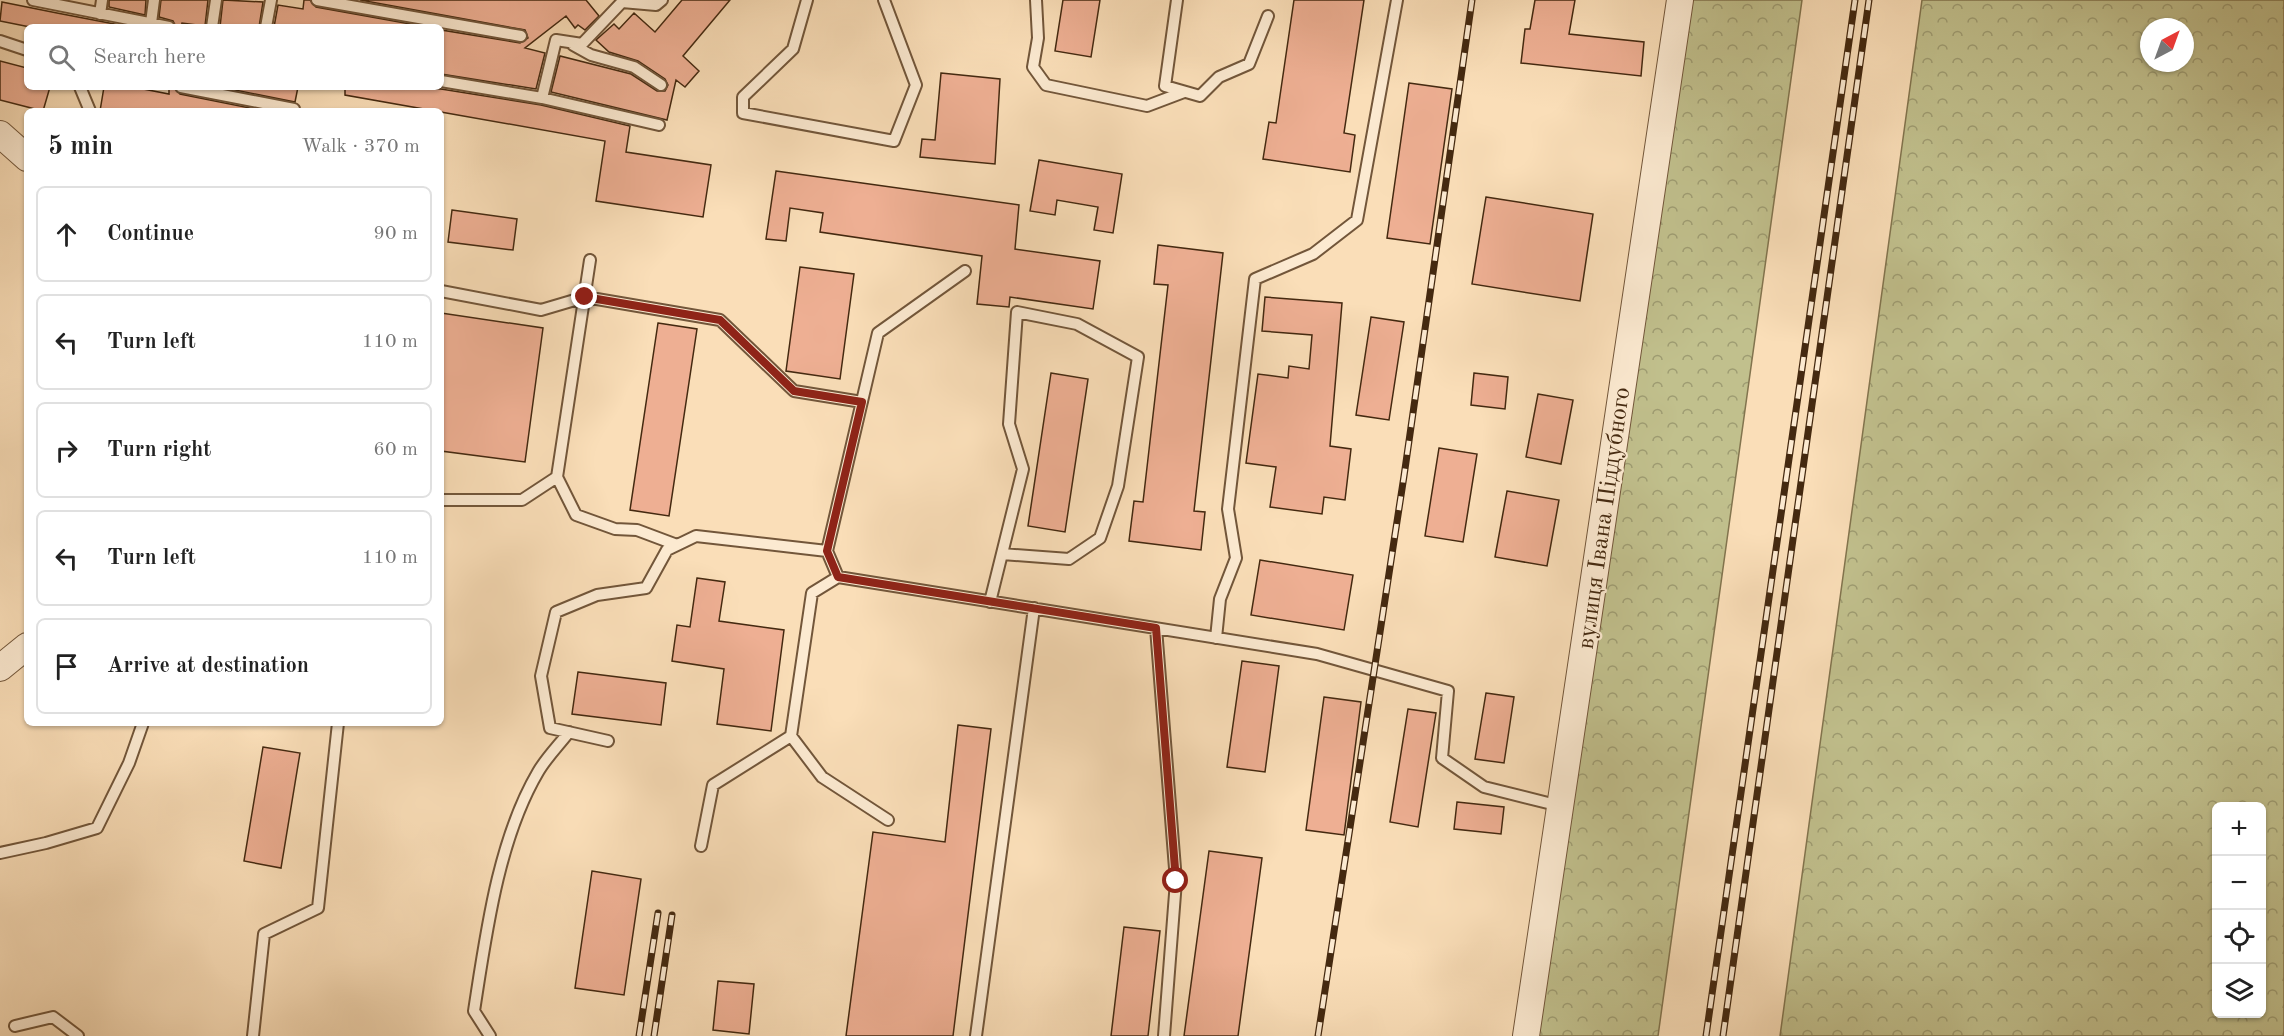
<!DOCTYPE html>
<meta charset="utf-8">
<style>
:root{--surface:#fff;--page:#f2f2f2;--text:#222;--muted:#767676;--line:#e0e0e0}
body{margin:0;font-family:"Old Standard TT",serif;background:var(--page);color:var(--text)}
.controls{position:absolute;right:18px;bottom:18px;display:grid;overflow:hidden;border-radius:9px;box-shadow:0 2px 4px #0004}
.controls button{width:54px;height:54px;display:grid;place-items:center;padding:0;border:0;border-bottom:2px solid var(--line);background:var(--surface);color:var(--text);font:30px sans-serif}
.compass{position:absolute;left:2140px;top:18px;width:54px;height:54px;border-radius:50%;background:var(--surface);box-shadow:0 2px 4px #0004;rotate:41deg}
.stop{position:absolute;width:18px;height:18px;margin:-14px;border:4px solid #8f2418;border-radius:50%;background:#fff}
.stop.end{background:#8f2418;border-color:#fff;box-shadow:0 2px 6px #0008}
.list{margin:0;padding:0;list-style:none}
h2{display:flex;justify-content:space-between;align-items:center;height:78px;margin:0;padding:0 24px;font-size:26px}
h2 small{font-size:20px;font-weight:400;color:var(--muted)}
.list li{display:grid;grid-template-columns:39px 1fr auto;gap:18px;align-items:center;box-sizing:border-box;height:96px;margin:0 12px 12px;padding:0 12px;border:2px solid var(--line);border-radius:9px}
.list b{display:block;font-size:22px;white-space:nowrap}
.list em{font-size:20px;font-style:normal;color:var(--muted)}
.icon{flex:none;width:33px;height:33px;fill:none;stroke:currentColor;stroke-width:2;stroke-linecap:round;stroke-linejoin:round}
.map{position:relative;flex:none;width:2284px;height:1036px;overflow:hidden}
.search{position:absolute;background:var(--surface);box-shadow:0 2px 4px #0004;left:24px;top:24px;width:420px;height:66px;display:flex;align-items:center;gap:15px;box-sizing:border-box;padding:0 21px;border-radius:9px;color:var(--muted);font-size:22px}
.panel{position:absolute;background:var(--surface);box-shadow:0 2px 4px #0004;left:24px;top:108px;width:420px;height:618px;border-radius:9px}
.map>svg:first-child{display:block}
.forest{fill:url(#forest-crowns);stroke:#82744e;stroke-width:1.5;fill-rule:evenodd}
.building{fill:#eeaf93;stroke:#442910;stroke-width:1.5}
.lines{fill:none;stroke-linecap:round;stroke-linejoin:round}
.service-casing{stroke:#72563a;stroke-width:14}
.tertiary-casing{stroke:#72563a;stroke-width:28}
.service{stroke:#fcead1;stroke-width:10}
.tertiary{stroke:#fcead1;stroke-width:26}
.rail-casing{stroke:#442910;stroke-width:7}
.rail{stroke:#fcead1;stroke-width:4.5;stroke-dasharray:14;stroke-linecap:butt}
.route{stroke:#8f2418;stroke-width:8}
.labels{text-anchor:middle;stroke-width:4.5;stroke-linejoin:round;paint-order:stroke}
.street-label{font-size:24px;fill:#442910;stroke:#fcead1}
</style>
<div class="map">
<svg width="2284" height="1036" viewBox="0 0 2284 1036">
<defs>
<pattern id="forest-crowns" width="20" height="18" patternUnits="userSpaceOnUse" patternTransform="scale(1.5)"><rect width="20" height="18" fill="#c1c08d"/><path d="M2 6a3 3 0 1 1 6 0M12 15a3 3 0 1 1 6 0" fill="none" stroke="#9e9c72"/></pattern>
</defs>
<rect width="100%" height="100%" fill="#fadeb8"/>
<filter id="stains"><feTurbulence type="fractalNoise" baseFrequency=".00333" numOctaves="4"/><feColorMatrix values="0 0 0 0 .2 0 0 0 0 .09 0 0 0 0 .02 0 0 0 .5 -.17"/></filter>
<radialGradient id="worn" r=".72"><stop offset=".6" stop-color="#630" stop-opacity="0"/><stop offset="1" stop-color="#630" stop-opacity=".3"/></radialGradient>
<path class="forest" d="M1684 0H1802L1658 1036H1537Z
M1922 0H2284V1036H1780ZM2149 27H2185V63H2149ZM2216 806H2262V1014H2216Z"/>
<path class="building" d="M109 0H146L145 15 109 7Z
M161 0H208L205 26 182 23 181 27H176L173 21 159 17Z
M223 0 263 2 259 27H220Z
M304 0H310L316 7 427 27H274L278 5 303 9Z
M360 0H586L599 16 585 30 578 25 575 28 566 16 525 48 545 53 536 89 441 74V30L520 43 528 38 525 30Z
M682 0H730L683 56 699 71 685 87 676 80 667 120 551 92 560 56 631 74 657 91H665L668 85 665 79 638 61 609 52 596 40 614 24 619 29 634 13 655 32Z
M1063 0H1100L1091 57 1055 51Z
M1294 0H1364L1344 133 1355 135 1350 172 1263 159 1269 122 1276 123Z
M1535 0H1575L1569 34 1644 42 1641 76 1521 63 1525 29H1530Z
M2 2 57 13 130 27H30L0 21Z
M0 61 27 68V87H50L43 111 0 100Z
M941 73 1000 79 995 164 920 157 922 139 935 140Z
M1409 83 1452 89 1430 244 1387 238Z
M104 87H133L169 94V87H174L180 94 265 111H100Z
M220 87H298L295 102Z
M345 87 441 89 541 105 630 126 626 152 711 165 703 217 596 201 605 141 345 95Z
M1039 160 1122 174 1113 233 1094 230 1098 207 1057 200 1055 215 1030 211Z
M776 171 1019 205 1015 249 1100 261 1093 309 1010 297 1009 307 977 304 982 256 820 232 823 213 790 208 786 241 766 239Z
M1486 197 1593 214 1580 301 1472 284Z
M452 210 517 219 513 250 448 242Z
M1158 245 1223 253 1194 511 1205 512 1201 550 1129 541 1134 501 1143 502 1168 285 1154 284Z
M800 267 854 274 840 379 786 371Z
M1265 297 1342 303 1330 446 1351 449 1345 500 1324 497 1322 514 1270 507 1276 467 1246 463 1258 374 1288 378 1289 366 1309 369 1312 335 1262 331Z
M441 313 543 328 525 462 441 451Z
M1371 317 1404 322 1389 420 1356 415Z
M658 323 697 329 669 516 630 510Z
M1051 373 1088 379 1065 532 1028 526Z
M1474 373 1508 377 1505 409 1471 405Z
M1538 394 1573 400 1561 464 1526 457Z
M1439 448 1477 454 1463 542 1425 536Z
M1507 491 1559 500 1547 566 1495 557Z
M1260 560 1353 575 1344 630 1251 615Z
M697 578 725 582 719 621 784 630 771 731 717 724 724 669 672 661 677 625 690 627Z
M1242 661 1279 666 1265 772 1227 767Z
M578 672 666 683 661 725 572 714Z
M1486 693 1514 697 1504 763 1475 759Z
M1324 697 1361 702 1344 835 1306 830Z
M1408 709 1436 713 1418 827 1390 822Z
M958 725 991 729 953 1036H846L873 832 945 842Z
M263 747 300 753 281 868 244 861Z
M1457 802 1504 807 1501 834 1454 829Z
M1209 851 1262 858 1238 1036H1184Z
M592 871 641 879 624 995 575 988Z
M1124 927 1160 931 1148 1036H1111Z
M718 981 754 984 749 1034 713 1030Z"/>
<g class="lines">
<g class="service-casing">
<path id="service" d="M33 0 169 27
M317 0 521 36
M807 0 793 49 743 97V113L894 141 916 85 884 0
M1036 0 1038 38 1033 67 1046 85 1147 106 1184 92
M1177 0 1165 86 1200 96 1219 77 1249 64 1268 16
M100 14 102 0
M151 23 154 0
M212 27 216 0
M266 27 271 0
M0 41 27 50
M573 45 591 55 634 67 661 85
M441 81 542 98 659 125
M80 87 90 111
M181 87 294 109
M542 98 556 40 582 44 622 2 656 5 662 0
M965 271 878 333 827 551 838 577 1317 654 1448 691 1442 758 1484 787 1560 806
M441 291 541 310 585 297 720 320 794 391 862 402
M557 477 576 515 615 529 637 530 677 545
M441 500H522L557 477 590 260
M838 577 812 593 791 736 822 777 888 820
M990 602 1023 469 1009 424 1017 312 1077 324 1138 357 1118 486 1100 538 1069 559 1002 554
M1156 628 1176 881 1164 1036
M1216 638 1220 599 1236 558 1228 509 1255 279 1313 254 1357 220 1397 0
M608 741 550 728 541 676 556 612 597 595 646 588 667 550 696 536 827 551
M701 846 713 785 791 736
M0 853 46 843 97 828 129 763 143 723
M15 1026 53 1017 78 1036
M253 1036 264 934 318 908 338 723
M490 1036 474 1011C486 934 498 840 538 772 546 758 559 745 569 732
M976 1036 1034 608"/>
</g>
<g class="tertiary-casing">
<path id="tertiary" d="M0 134 27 158
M0 668 27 646
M1526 1036 1680 0"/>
</g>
<use href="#service" class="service"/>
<use href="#tertiary" class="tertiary"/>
<g class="rail-casing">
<path id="rail" d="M639 1036 658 913
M654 1036 672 915
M1318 1036 1404 476 1472 0
M1706 1036 1855 0
M1723 1036 1869 0"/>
</g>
<use href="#rail" class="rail"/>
</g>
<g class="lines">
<path class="route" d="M585 297 720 320 794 391 862 402 827 551 838 577 1156 628 1176 881"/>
</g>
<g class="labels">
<g class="street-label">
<text transform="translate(1603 518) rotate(-82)" y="8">вулиця Івана Піддубного</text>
</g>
</g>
<rect width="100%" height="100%" filter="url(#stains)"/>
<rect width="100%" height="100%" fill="url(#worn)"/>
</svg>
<div class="controls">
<button>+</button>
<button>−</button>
<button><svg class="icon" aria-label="locate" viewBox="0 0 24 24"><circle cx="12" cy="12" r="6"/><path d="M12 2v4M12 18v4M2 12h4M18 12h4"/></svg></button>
<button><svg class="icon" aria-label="layers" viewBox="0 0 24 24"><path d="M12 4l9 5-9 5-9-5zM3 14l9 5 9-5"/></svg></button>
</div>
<svg class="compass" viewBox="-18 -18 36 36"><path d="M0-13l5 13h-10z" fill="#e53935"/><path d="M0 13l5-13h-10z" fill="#767676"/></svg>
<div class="stop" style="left:1176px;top:881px"></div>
<div class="stop end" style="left:585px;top:297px"></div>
<div class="search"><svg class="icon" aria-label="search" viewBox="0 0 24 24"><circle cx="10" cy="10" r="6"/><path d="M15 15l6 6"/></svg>Search here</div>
<section class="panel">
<h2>5 min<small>Walk · 370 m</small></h2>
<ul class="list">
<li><svg class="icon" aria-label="ahead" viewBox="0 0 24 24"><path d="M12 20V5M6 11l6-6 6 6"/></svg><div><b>Continue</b></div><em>90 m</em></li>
<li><svg class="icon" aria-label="left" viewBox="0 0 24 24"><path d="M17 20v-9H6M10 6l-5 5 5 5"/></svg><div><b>Turn left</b></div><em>110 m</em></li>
<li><svg class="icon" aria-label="right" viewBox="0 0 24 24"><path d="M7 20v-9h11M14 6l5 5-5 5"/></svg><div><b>Turn right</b></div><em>60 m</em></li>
<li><svg class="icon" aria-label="left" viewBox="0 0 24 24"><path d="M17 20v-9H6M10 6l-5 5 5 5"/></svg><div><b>Turn left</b></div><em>110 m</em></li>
<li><svg class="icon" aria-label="arrive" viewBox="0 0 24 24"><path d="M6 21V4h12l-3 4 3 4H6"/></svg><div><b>Arrive at destination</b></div></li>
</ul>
</section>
</div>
